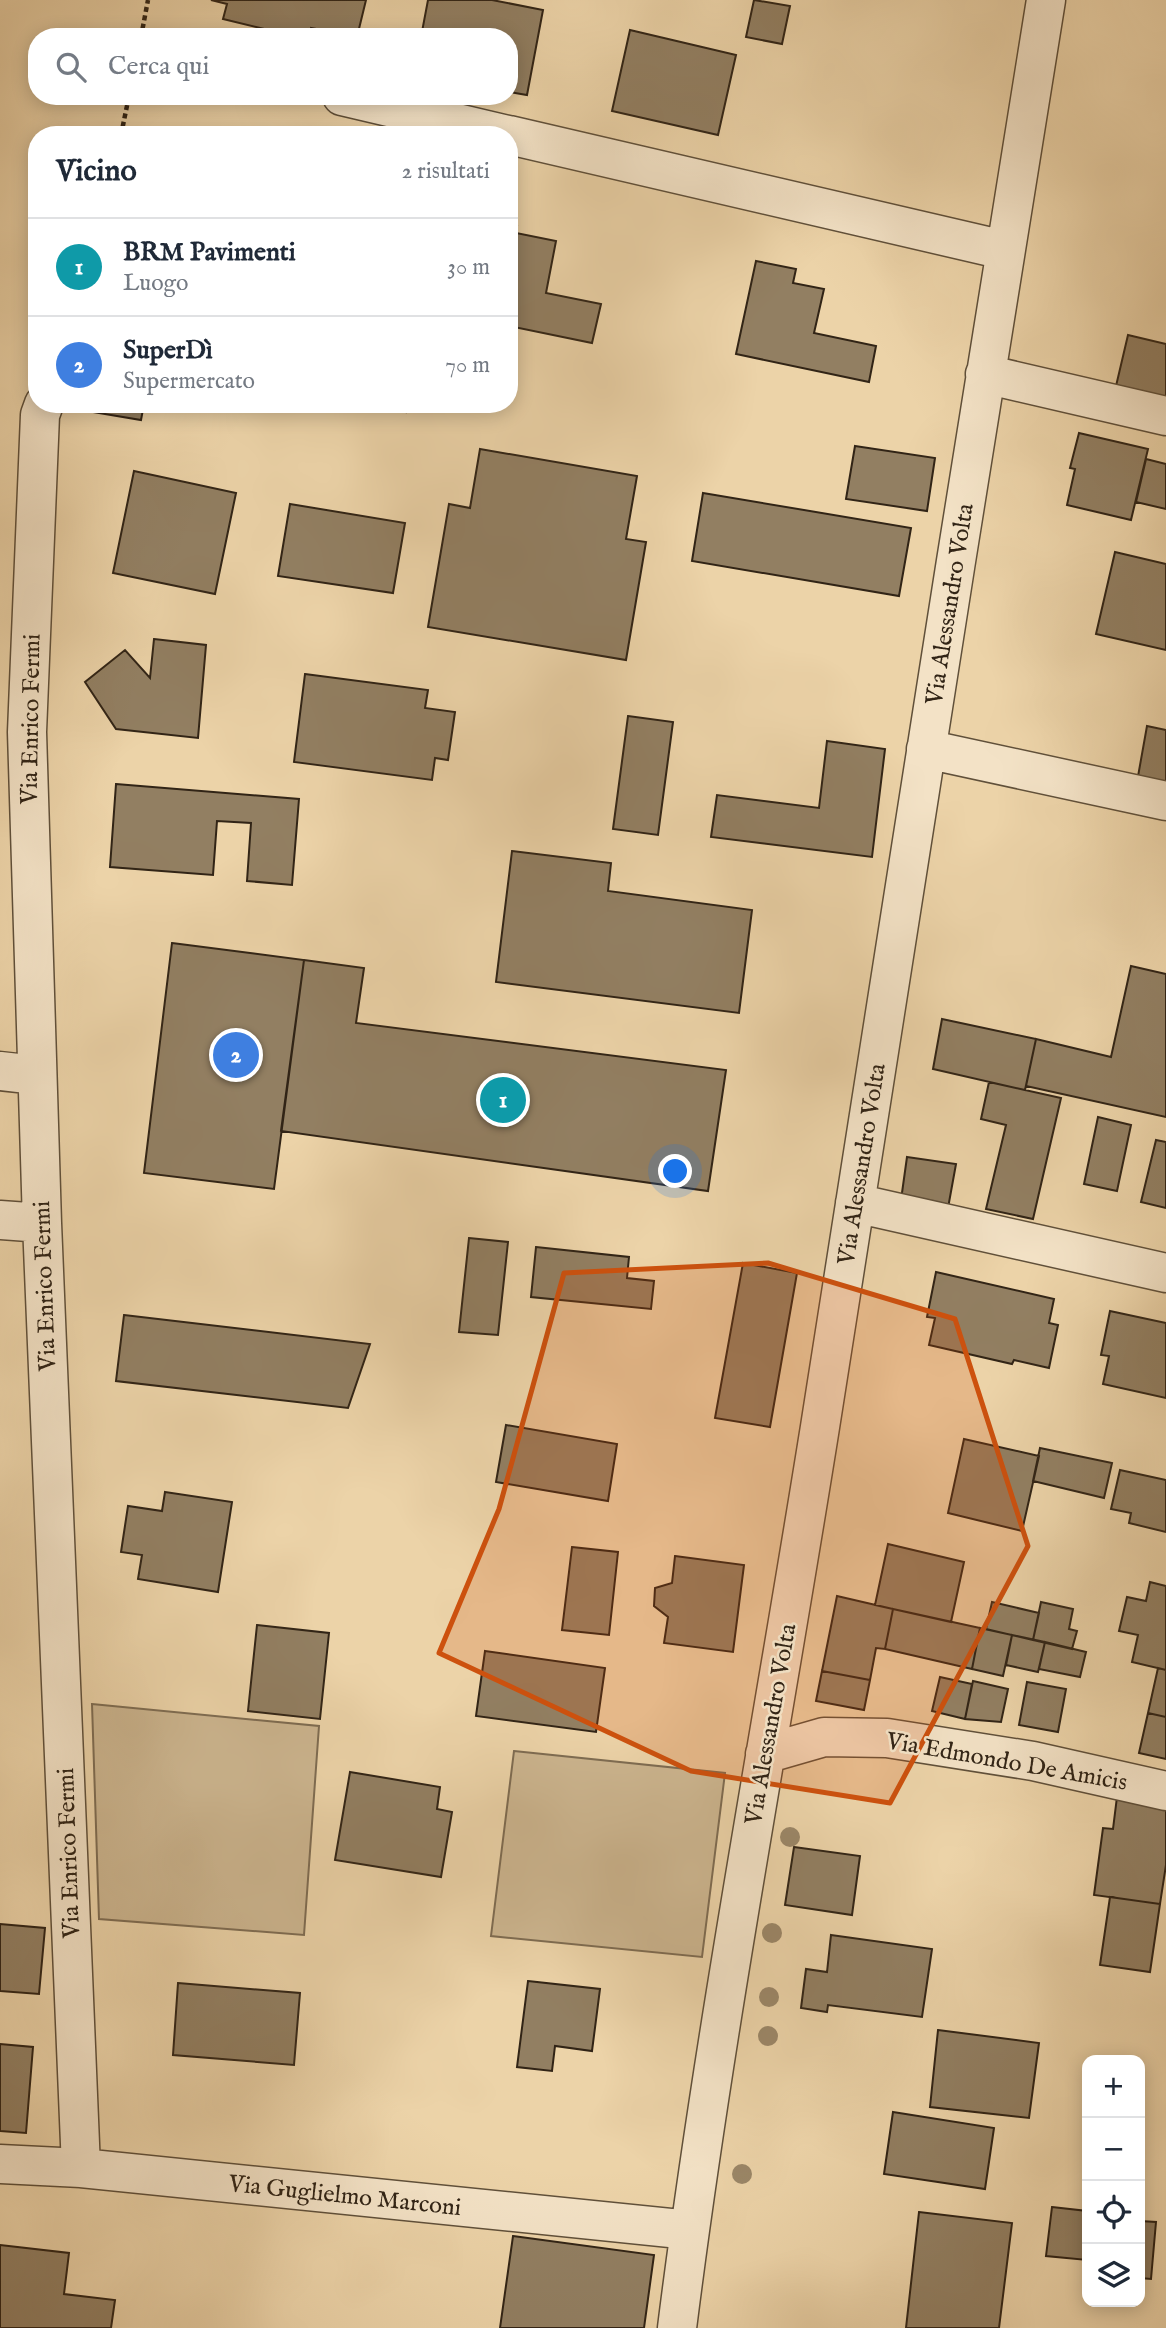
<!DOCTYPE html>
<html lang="it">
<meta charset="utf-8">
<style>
:root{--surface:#fff;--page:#f6f6f7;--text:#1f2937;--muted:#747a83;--line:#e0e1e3;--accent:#7c3aed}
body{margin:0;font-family:"IM FELL English",serif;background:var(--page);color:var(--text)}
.controls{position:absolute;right:21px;bottom:21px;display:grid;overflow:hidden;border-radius:14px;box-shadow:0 4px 18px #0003}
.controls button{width:63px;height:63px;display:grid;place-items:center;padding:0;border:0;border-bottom:2px solid var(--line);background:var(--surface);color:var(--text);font:35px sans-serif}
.you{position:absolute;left:676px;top:1172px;width:24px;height:24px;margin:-18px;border:5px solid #fff;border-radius:50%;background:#1a73e8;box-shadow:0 0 0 10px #1a73e833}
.badge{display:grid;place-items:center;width:46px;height:46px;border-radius:50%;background:var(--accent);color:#fff;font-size:23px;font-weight:700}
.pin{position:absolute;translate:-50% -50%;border:4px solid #fff;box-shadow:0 2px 7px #0006}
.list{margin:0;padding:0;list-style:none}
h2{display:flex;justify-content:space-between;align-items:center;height:91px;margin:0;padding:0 28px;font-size:30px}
h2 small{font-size:23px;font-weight:400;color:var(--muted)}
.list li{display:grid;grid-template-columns:46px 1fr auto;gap:21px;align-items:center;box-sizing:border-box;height:98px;padding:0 28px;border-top:2px solid var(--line)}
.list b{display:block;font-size:26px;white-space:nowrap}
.list p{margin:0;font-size:23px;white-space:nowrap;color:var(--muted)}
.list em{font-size:23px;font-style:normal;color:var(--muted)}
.icon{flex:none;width:38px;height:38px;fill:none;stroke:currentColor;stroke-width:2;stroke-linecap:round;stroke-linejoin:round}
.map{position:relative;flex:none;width:1166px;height:2328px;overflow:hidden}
.search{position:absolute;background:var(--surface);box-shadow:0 4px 18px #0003;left:28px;top:28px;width:490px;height:77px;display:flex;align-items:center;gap:18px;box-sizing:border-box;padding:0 24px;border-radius:28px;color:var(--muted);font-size:26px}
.panel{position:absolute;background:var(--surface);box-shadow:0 4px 18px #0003;left:28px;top:126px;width:490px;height:287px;border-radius:28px}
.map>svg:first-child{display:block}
.green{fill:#ccb58f;stroke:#7e6c52;stroke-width:2}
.building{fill:#927f62;stroke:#312416;stroke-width:2}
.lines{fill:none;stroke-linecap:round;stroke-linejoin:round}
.minor-casing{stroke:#60503a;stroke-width:41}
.path{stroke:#312416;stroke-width:4.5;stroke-dasharray:5 3.5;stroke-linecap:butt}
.minor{stroke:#f3e2c6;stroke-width:38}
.tree{fill:#9b8768}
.marked{fill:#cd510e;fill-opacity:0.2;stroke:#cd510e;stroke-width:5;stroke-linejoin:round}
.labels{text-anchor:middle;stroke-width:5;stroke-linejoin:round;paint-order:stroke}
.street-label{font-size:24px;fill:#312416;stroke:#f3e2c6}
</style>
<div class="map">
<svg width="1166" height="2328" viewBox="0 0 1166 2328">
<rect width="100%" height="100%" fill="#ecd3a8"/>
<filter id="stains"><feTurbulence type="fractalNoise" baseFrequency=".00286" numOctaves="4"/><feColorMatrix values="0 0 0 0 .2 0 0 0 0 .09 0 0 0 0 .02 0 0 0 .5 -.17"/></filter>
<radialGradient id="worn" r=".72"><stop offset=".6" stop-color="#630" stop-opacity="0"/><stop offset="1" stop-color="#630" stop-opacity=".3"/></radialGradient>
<path class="green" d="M92 1704 319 1726 304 1935 99 1919Z
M514 1751 725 1773 702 1957 491 1936Z"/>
<path class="building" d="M211 0H366L357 37 311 28 309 37H298L223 19 227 4Z
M428 0H492L543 10 527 95 509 92V37H421Z
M754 0 790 6 782 44 746 37Z
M630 30 736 55 718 135 612 111Z
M509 225 517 226 516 233 556 241 546 293 601 304 592 343 509 326Z
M756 261 796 269 793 283 824 289 814 333 876 346 869 382 736 354Z
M1128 335 1166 344V403L1116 386Z
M70 404H144L141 420 69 408Z
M361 404H408L406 412Z
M1079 433 1148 449 1131 520 1067 505 1075 469 1070 468Z
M855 446 935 458 927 511 846 499Z
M480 449 637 476 626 539 646 542 626 660 428 627 449 504 470 508Z
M1146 459 1166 464V509L1136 502Z
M134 471 236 493 215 594 113 573Z
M703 493 911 528 899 596 692 561Z
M290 504 405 523 393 593 278 576Z
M1115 552 1166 564V650L1096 634Z
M154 639 206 645 198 738 116 729 85 682 125 650 150 678Z
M305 674 428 690 425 708 455 712 448 760 435 758 432 780 294 762Z
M628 716 673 722 658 835 613 829Z
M1147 726 1166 730V788L1137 782Z
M827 741 885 749 872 857 711 837 717 795 819 808Z
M116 784 299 799 292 885 247 881 251 823 217 821 213 875 110 867Z
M512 851 611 863 608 891 752 910 739 1013 496 982Z
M172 943 304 960 274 1189 144 1173Z
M304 960 364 968 356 1023 726 1070 708 1191 281 1131Z
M1131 966 1166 974V1117L1026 1086 1036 1039 1111 1057Z
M942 1019 1036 1039 1025 1090 933 1069Z
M989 1082 1061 1098 1033 1219 986 1209 1006 1125 981 1119Z
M1098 1117 1131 1125 1117 1191 1084 1184Z
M1156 1140 1166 1142V1208L1141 1202Z
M907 1157 956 1164 948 1208 901 1200Z
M469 1238 508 1242 498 1335 459 1332Z
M536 1247 629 1257 627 1278 654 1281 651 1309 531 1297Z
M743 1263 797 1273 770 1427 715 1418Z
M936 1272 1054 1299 1049 1323 1058 1325 1049 1368 1014 1360 1012 1364 929 1345 935 1318 927 1317Z
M1110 1311 1166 1323V1398L1103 1384 1109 1356 1101 1355Z
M124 1315 370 1344 348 1408 116 1381Z
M506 1425 617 1444 608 1501 496 1482Z
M964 1439 1039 1456 1022 1531 948 1513Z
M1040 1448 1112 1463 1104 1498 1033 1481Z
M1120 1470 1166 1480V1532L1129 1523 1131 1513 1111 1509Z
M165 1492 232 1502 218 1592 138 1579 142 1555 121 1552 128 1506 162 1511Z
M888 1544 964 1562 951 1622 875 1605Z
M572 1547 618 1552 609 1635 562 1630Z
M675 1556 744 1565 733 1652 664 1643 668 1617 654 1606 655 1588 672 1583Z
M1150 1582 1166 1586V1670L1132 1662 1138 1635 1119 1631 1127 1597 1146 1601Z
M837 1596 893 1609 885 1649 876 1648 870 1680 822 1671Z
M992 1602 1039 1613 1033 1640 986 1629Z
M1041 1602 1073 1609 1069 1629 1077 1631 1072 1649 1033 1640Z
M893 1609 980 1628 972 1669 885 1649Z
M257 1625 329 1633 320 1719 248 1711Z
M980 1628 1012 1635 1003 1676 972 1669Z
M1012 1635 1045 1642 1038 1672 1006 1665Z
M1045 1642 1086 1652 1080 1677 1039 1669Z
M485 1651 605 1668 596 1732 476 1716Z
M1158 1668 1166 1670V1717L1148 1713Z
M822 1671 870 1680 864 1710 816 1701Z
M940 1677 972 1684 965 1719 932 1711Z
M973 1681 1008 1689 1001 1722 965 1719Z
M1027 1682 1066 1689 1058 1732 1019 1725Z
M1148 1713 1166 1717V1759L1139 1753Z
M350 1772 440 1787 437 1809 452 1812 441 1877 335 1860Z
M1117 1797 1166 1805V1865L1160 1904 1094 1895 1103 1828 1113 1829Z
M794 1847 860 1856 852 1915 785 1905Z
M1110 1897 1160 1904 1150 1972 1100 1965Z
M0 1924 45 1928 39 1994 0 1991Z
M831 1935 932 1949 922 2017 828 2005 827 2012 801 2008 806 1969 827 1972Z
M528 1981 600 1989 592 2051 555 2046 552 2071 517 2067Z
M178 1983 300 1993 294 2065 173 2055Z
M938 2030 1039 2043 1029 2118 930 2107Z
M0 2044 33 2047 26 2133 0 2131Z
M893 2112 994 2128 985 2189 884 2174Z
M1052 2207 1087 2211V2260L1046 2256Z
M919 2212 1012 2223 999 2328H906Z
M1140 2221 1156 2222 1151 2279 1140 2278Z
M513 2236 654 2255 644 2328H500Z
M0 2245 69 2253 64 2294 115 2300 111 2328H0Z"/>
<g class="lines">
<g class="minor-casing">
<path id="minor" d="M342 96 508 135
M509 135 1004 250
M985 374 1166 416
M44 404 40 415 27 732 42 1223 81 2168
M926 749 1166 801
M0 1071 36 1075
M855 1203 1166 1273
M0 1220 42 1223
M765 1754 824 1737 887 1738 1033 1761 1166 1791
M0 2164 81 2168 690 2230
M677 2328C715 2026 772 1728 820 1427 897 952 967 475 1046 0"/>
</g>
<path class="path" d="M141 37 148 0
M121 135 129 96"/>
<use href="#minor" class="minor"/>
</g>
<g class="tree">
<circle cx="790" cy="1837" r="10"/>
<circle cx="772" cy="1933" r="10"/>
<circle cx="769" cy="1997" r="10"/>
<circle cx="768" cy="2036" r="10"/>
<circle cx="742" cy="2174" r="10"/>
</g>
<path class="marked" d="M768 1263 955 1319 1028 1546 890 1803 691 1771 439 1653 499 1509 564 1273Z"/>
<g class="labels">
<g class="street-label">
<text transform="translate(949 604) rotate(-81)" y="8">Via Alessandro Volta</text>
<text transform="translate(30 719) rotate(-89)" y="8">Via Enrico Fermi</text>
<text transform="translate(861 1164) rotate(-81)" y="8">Via Alessandro Volta</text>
<text transform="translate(44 1286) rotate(-92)" y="8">Via Enrico Fermi</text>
<text transform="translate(770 1724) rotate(-80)" y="8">Via Alessandro Volta</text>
<text transform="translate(1007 1761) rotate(10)" y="8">Via Edmondo De Amicis</text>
<text transform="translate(68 1853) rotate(-92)" y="8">Via Enrico Fermi</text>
<text transform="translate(345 2195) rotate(6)" y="8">Via Guglielmo Marconi</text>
</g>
</g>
<rect width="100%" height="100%" filter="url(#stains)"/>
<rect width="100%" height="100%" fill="url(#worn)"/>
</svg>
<div class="controls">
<button>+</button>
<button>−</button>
<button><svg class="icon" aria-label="locate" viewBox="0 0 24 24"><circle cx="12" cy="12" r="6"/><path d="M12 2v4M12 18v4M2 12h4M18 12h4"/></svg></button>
<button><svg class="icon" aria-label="layers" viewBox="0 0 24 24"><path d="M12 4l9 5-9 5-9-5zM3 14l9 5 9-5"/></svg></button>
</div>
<div class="you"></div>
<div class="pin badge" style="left:503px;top:1100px;background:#0f9aa8">1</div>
<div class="pin badge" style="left:236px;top:1055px;background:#3f7fe0">2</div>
<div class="search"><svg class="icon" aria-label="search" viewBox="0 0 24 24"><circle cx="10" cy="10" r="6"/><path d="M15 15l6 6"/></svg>Cerca qui</div>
<section class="panel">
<h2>Vicino<small>2 risultati</small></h2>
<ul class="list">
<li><span class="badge" style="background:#0f9aa8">1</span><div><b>BRM Pavimenti</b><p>Luogo</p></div><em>30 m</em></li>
<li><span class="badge" style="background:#3f7fe0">2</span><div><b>SuperDì</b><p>Supermercato</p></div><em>70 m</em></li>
</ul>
</section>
</div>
